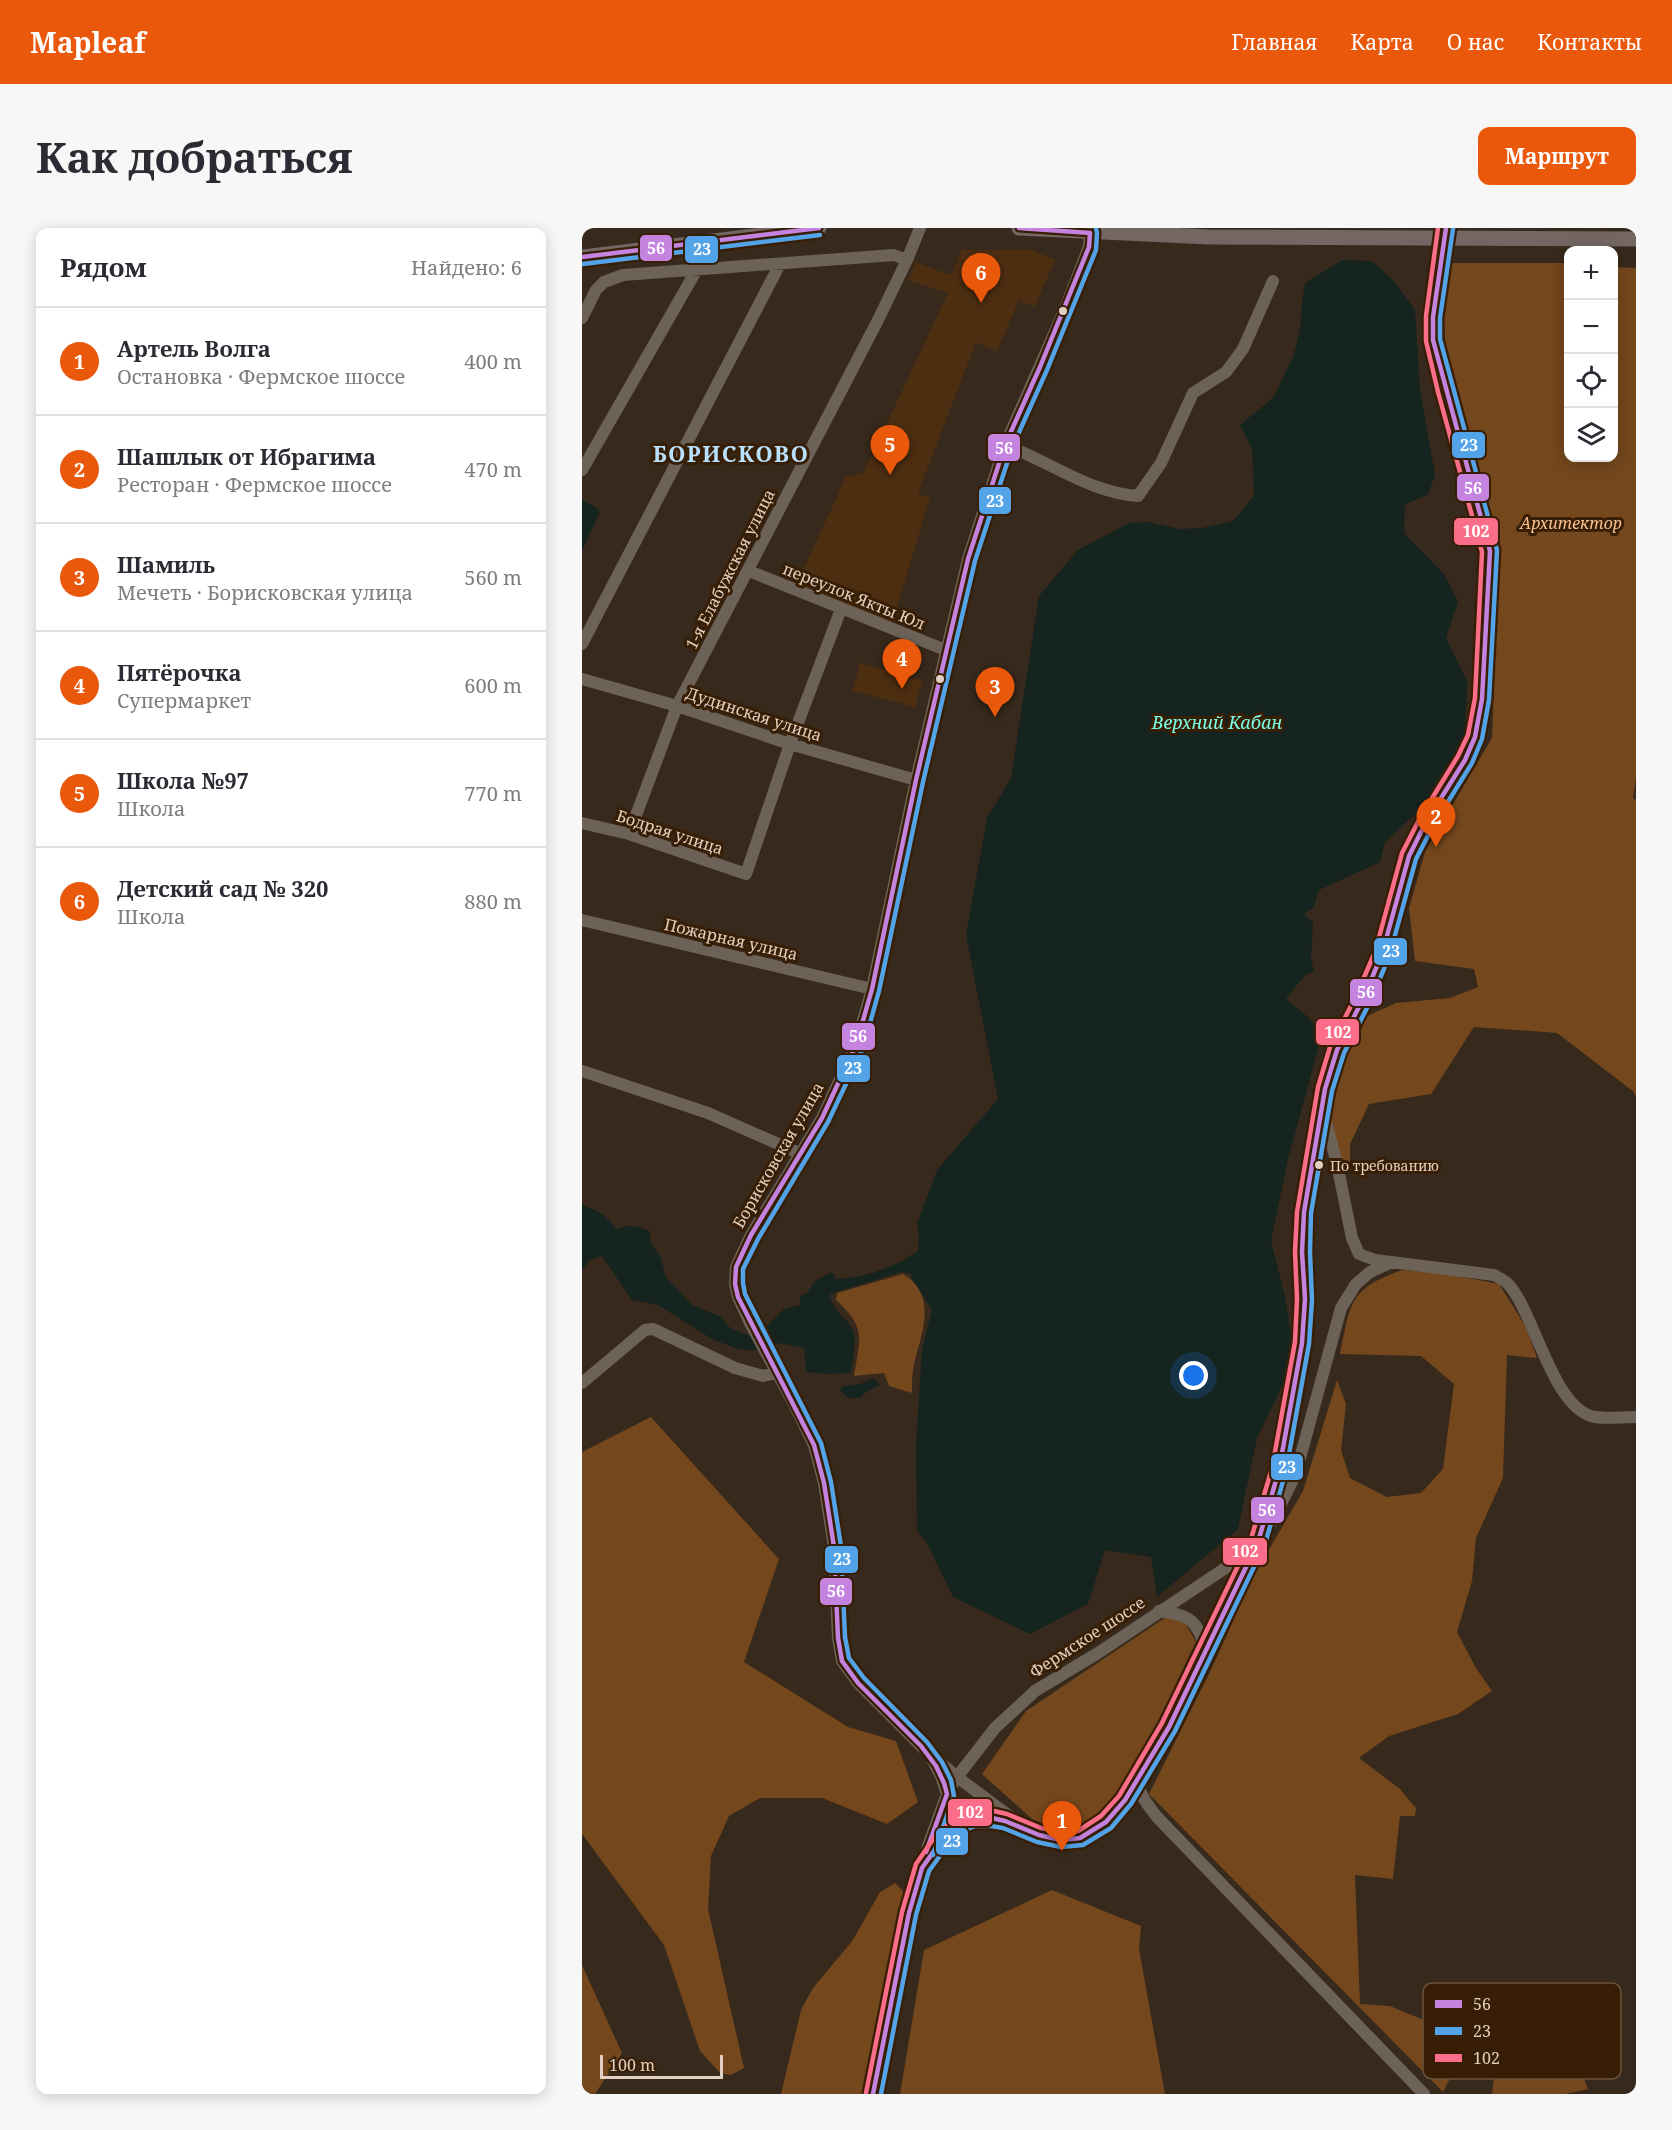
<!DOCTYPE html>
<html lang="ru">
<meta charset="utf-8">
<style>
:root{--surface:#fff;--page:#f7f7f7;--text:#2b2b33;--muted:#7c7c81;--line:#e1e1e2;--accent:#ea580c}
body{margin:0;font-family:"Noto Serif",serif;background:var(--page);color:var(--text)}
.controls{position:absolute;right:18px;top:18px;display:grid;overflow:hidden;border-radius:12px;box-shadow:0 3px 15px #0003}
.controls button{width:54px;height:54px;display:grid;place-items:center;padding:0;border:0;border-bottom:2px solid var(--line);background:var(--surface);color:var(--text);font:30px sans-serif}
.scale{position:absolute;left:18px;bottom:15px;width:123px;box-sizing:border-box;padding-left:6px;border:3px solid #e1cfc1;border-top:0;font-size:16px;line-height:21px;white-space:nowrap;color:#e1cfc1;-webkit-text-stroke:4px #381e04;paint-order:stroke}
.you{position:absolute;left:612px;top:1148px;width:21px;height:21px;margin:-15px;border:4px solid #fff;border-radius:50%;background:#1a73e8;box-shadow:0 0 0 9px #1a73e833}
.badge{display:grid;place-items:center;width:39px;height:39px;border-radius:50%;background:var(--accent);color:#fff;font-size:20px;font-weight:700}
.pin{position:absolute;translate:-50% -50px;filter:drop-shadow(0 2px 3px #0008)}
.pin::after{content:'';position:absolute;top:32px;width:21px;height:18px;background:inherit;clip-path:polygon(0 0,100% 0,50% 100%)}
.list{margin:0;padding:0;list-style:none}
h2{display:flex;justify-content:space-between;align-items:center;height:78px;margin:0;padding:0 24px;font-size:26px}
h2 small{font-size:20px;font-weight:400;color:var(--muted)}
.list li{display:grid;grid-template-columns:39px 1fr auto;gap:18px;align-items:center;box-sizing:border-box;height:108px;padding:0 24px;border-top:2px solid var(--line)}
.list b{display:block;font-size:22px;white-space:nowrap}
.list p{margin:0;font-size:20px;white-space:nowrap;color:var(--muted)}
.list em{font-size:20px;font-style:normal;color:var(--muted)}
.icon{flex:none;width:33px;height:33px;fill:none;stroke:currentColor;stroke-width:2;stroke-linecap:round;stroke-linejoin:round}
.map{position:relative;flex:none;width:1054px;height:1866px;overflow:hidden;border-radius:12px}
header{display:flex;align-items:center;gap:36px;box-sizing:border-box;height:84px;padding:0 30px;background:var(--accent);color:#fff}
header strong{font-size:28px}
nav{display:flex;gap:33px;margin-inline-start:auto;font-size:21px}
.intro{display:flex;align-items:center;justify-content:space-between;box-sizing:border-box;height:144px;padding:0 36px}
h1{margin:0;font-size:42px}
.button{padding:15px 27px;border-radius:12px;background:var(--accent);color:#fff;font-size:21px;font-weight:700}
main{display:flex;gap:36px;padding:0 36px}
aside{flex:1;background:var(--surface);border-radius:12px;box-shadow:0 3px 15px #0003}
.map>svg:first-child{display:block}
.built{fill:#4d2e11}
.green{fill:#74471d}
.water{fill:#162420}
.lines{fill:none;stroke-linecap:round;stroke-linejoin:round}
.minor{stroke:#6d6258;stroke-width:12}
.major{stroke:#736663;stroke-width:15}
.bus-1-casing{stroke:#381e04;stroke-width:9}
.bus-2-casing{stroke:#381e04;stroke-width:9}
.bus-3-casing{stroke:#381e04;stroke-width:9}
.bus-1{stroke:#c483df;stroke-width:4.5}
.bus-2{stroke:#53a3e8;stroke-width:4.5}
.bus-3{stroke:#fb6d88;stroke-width:4.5}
.bus-dot{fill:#e1cfc1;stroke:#381e04;stroke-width:2}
.labels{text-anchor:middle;stroke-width:6;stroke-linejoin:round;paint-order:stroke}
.bus-label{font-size:14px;fill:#e1cfc1;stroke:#381e04;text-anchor:start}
.park-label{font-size:16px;font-style:italic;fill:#f9c191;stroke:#381e04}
.street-label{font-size:16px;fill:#e1cfc1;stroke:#381e04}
.water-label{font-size:18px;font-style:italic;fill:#7afce7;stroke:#381e04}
.district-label{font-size:22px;font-weight:bold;letter-spacing:1.5px;fill:#b8e0ff;stroke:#381e04}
.key{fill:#381e04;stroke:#6b533d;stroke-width:1.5}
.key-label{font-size:16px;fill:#e1cfc1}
.line-badge{stroke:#381e04;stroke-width:2}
.badge-label{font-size:16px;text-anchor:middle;font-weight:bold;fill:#fff}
</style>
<header>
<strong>Mapleaf</strong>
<nav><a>Главная</a><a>Карта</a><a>О нас</a><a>Контакты</a></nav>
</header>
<div class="intro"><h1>Как добраться</h1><a class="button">Маршрут</a></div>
<main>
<aside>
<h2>Рядом<small>Найдено: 6</small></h2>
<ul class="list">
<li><span class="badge">1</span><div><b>Артель Волга</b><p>Остановка · Фермское шоссе</p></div><em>400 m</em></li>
<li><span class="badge">2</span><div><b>Шашлык от Ибрагима</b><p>Ресторан · Фермское шоссе</p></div><em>470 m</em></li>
<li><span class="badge">3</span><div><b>Шамиль</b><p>Мечеть · Борисковская улица</p></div><em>560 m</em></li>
<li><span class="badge">4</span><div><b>Пятёрочка</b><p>Супермаркет</p></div><em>600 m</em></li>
<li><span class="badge">5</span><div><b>Школа №97</b><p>Школа</p></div><em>770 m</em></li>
<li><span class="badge">6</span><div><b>Детский сад № 320</b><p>Школа</p></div><em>880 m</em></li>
</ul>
</aside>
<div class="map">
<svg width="1054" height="1866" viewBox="0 0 1054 1866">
<rect width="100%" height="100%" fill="#37291b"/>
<path class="built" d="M380 22H450L473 32 452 79 437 72 415 123 394 114 336 265 348 270 310 395 215 355 264 249 282 244 366 65 326 52 334 34 365 46H370Z
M278 435 340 452 333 479 271 463Z"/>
<path class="green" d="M869 35H986L987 230H1032V39L1054 40V549L1051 570 1054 572V869L1052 864 975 805 892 799 849 866 787 876 768 916V941L760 950 748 892 747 861 761 825 772 802 785 788 814 775 868 770 896 759 892 741 833 733 827 680 843 624 910 510 917 333 864 131 862 86Z
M820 1042 860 1045 917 1056 944 1099 955 1130 925 1127 921 1250 894 1310 890 1353 875 1404 894 1440 910 1463 876 1486 807 1508 777 1530 818 1561 834 1580 833 1588H818L811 1651 773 1647 778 1776 808 1778 861 1800 880 1828 861 1864 567 1566 628 1444 670 1351 721 1263 755 1152 764 1176 759 1222 768 1250 805 1269 839 1265 861 1241 872 1156 839 1128 758 1126C769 1074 767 1061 820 1042Z
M321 1046C358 1068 338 1108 331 1141 330 1149 330 1157 330 1165L307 1158 302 1145 272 1148C278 1109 285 1101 254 1072L255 1065Z
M69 1189 197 1331 162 1434 266 1499 314 1513 336 1574 305 1596 240 1570H178L147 1588 129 1628 126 1681 162 1840 149 1847 138 1845 118 1823 82 1717 0 1606V1224Z
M584 1389 603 1395 614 1414 546 1557 508 1597 480 1604 450 1591 400 1546 444 1483Z
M313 1655 321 1663V1675L292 1808 284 1866H199L219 1782 231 1760 271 1712 298 1664Z
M470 1662 559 1698 557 1721 583 1866H318L342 1722Z
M0 1737 40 1825 13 1866H0Z
M951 1816 964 1827 994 1830 1006 1861 983 1866H910L914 1832Z"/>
<path class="water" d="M760 32 790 33 813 54 833 82 838 162 853 246 846 267 823 276 822 305 862 346 876 374 864 410 885 453 883 506 865 548 839 581 803 614 798 634 737 662 732 679 722 686 731 695 729 730 732 744 723 747 704 771 726 789 740 806 706 931 689 1013 703 1068 709 1108 703 1152 675 1210 656 1301 575 1369 569 1329 523 1322 506 1376 448 1406 371 1369 344 1313 335 1303 334 1216 340 1121 350 1082 329 1049 330 1046 319 1044 248 1066C250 1086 268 1089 272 1106 274 1114 270 1136 269 1145L243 1146 224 1144 222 1120 198 1115 170 1123 153 1120 130 1111 76 1077 50 1072 20 1028 8 1032 0 1042V977C16 983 25 987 34 1001 47 996 54 998 67 1003L70 1017 78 1028 84 1049 110 1077 139 1089 148 1100 166 1107 184 1099 202 1081 218 1077V1068L225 1065 233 1053 250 1044 254 1051C282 1050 314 1039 336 1023L337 1004 335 996 355 942 416 871 384 707 405 590 429 550 457 368 496 322 547 295 567 294 597 301 620 300 651 293 672 268 670 221 658 197 691 170 711 129 718 102 720 75 723 55Z
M0 272 17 281V286L0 323Z
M292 1150 298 1157 284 1164 278 1170H267L258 1163 261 1158 278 1156Z"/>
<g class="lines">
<path class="minor" d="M0 90 14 62 22 54 41 47 312 27 325 32
M423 217C467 233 508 265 556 268L579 235 611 165 644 144 661 121 691 53
M0 242 114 43
M167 343 366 423
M0 416 198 36
M0 451 95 478 208 516 334 552
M0 595 47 606 164 646 208 516 259 381
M47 606 95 478 296 92 325 32 338 0
M0 692 290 761
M0 843 126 885 219 926
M742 886 755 936 770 1010 777 1026 793 1032 912 1047C917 1050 924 1053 927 1057 953 1086 971 1182 1013 1189 1026 1191 1041 1189 1054 1189
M0 1155 63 1102 71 1101 153 1140 181 1148 194 1145
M676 1314 697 1242 720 1115 723 1071 720 1024 722 984 743 861 755 822 781 771 800 726 827 628 844 594 883 532 893 509 900 471 908 323 863 162 851 112V89L858 49 862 11
M577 1383C608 1387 615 1392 624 1422
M351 1533 359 1548 365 1566
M556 1551C557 1567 565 1576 575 1589L842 1866
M442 1599 375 1549 339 1518 276 1455 260 1433 256 1410 252 1319 242 1255 232 1217 212 1176 169 1097 156 1069 153 1056 154 1039 169 1007 240 890 274 817 290 761 334 552 386 331 423 217 482 83 507 19 508 5
M340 1640C351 1625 360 1610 375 1599 419 1566 461 1630 509 1605 551 1582 598 1476 620 1431 635 1400 650 1368 665 1337 681 1306 700 1277 714 1245L759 1080 774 1056 788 1044 810 1034
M291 1866 333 1664 347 1615 365 1566 375 1549 413 1500 453 1463 516 1425 672 1321"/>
<path class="major" d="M437 0 627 9 1054 11
M0 29 237 0"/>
<g class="bus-1-casing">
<path id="bus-1" d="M0 29 237 0
M344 1624 365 1566 362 1555 354 1538 339 1518 276 1455 260 1433 256 1410 252 1319 242 1255 232 1217 156 1069 153 1056 154 1039 169 1007 240 890 274 817 290 761 334 552 386 331 423 217 458 139 507 19 508 5 437 0
M291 1866 327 1685 340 1640 359 1613 377 1597 391 1591 410 1590 423 1593 457 1607 479 1612 498 1610 524 1594 543 1572 587 1499 676 1314 697 1242 720 1115 723 1071 720 1024 722 984 743 861 755 822 781 771 800 726 827 628 844 594 883 532 893 509 900 471 908 323 851 112V89L864 0"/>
</g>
<g class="bus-2-casing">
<path id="bus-2" d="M1 36 238 7
M351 1627 372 1568 369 1552 360 1534 345 1514 282 1450 267 1430 263 1409 259 1318 249 1254 239 1215 163 1066 161 1055V1041L176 1011 246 894 281 820 297 763 341 554 393 333 430 220 465 142 514 22 515 5 514 0
M299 1866 334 1687 347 1643 365 1618 381 1603 393 1598H409L421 1600 455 1614 479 1619 501 1617 529 1600 549 1576 593 1503 683 1316 704 1243 727 1116 730 1072 728 1024 729 985 750 863 762 825 788 774 807 729 834 631 851 598 890 535 900 511 907 472 915 322 858 111V90L871 1"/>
</g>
<g class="bus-3-casing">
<path id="bus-3" d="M284 1865 320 1684 334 1636 354 1607 373 1591 389 1584 412 1583 425 1586 459 1600 479 1604 496 1603 519 1588 537 1568 580 1495 669 1311 690 1240 713 1114 715 1071 713 1024 715 984 736 859 748 819 774 768 793 724 820 625 838 590 876 528 886 507 893 470 900 324 856 164 844 113V88L856 0"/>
</g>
<use href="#bus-1" class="bus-1"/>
<use href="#bus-2" class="bus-2"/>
<use href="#bus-3" class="bus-3"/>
</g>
<g class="bus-dot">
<circle cx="481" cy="83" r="5"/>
<circle cx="358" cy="451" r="5"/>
<circle cx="737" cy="937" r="5"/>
</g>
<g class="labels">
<g class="bus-label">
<text x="748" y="943">По требованию</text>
</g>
<g class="park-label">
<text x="989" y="301">Архитектор</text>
</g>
<g class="street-label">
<text transform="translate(148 341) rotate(-63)" y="6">1-я Елабужская улица</text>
<text transform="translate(272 368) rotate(22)" y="6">переулок Якты Юл</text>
<text transform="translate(172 486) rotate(18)" y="6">Дудинская улица</text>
<text transform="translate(88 604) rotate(18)" y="6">Бодрая улица</text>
<text transform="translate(149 711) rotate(13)" y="6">Пожарная улица</text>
<text transform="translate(196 927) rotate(-60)" y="6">Борисковская улица</text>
<text transform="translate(505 1409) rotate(-33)" y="6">Фермское шоссе</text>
</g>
<g class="water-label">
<text x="635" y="501">Верхний Кабан</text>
</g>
<g class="district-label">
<text x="149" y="234">БОРИСКОВО</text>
</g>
</g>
<rect x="841" y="1755" width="198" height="96" rx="9" class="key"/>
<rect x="853" y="1772" width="27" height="8" fill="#c483df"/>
<rect x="853" y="1799" width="27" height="8" fill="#53a3e8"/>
<rect x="853" y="1826" width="27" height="8" fill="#fb6d88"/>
<g class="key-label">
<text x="891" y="1782">56</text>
<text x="891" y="1809">23</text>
<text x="891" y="1836">102</text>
</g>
<g class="line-badge">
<rect x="57" y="6" width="34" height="28" rx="6" fill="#c483df"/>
<rect x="102" y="7" width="35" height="29" rx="6" fill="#53a3e8"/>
<rect x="869" y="203" width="35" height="28" rx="6" fill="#53a3e8"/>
<rect x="405" y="205" width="34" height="29" rx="6" fill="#c483df"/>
<rect x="874" y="245" width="34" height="29" rx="6" fill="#c483df"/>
<rect x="396" y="258" width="34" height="29" rx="6" fill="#53a3e8"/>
<rect x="871" y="289" width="46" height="29" rx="6" fill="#fb6d88"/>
<rect x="791" y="709" width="35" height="29" rx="6" fill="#53a3e8"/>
<rect x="767" y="750" width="34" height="29" rx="6" fill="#c483df"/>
<rect x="733" y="790" width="45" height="28" rx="6" fill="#fb6d88"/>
<rect x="259" y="794" width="35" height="29" rx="6" fill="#c483df"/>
<rect x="254" y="826" width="35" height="29" rx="6" fill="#53a3e8"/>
<rect x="688" y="1225" width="34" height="28" rx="6" fill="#53a3e8"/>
<rect x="668" y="1268" width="35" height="28" rx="6" fill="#c483df"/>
<rect x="640" y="1309" width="46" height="29" rx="6" fill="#fb6d88"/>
<rect x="242" y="1317" width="35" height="29" rx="6" fill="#53a3e8"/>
<rect x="237" y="1349" width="34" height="29" rx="6" fill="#c483df"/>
<rect x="365" y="1570" width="46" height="29" rx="6" fill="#fb6d88"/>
<rect x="353" y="1599" width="34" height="29" rx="6" fill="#53a3e8"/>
</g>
<g class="badge-label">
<text x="74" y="26">56</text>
<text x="120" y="27">23</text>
<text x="887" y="223">23</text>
<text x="422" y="226">56</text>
<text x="891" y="266">56</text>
<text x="413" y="279">23</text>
<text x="894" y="309">102</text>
<text x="809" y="729">23</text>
<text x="784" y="770">56</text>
<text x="756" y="810">102</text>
<text x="276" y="814">56</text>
<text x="271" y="846">23</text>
<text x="705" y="1245">23</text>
<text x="685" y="1288">56</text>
<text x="663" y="1329">102</text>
<text x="260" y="1337">23</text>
<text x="254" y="1369">56</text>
<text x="388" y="1590">102</text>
<text x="370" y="1619">23</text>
</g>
</svg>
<div class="controls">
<button>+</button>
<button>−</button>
<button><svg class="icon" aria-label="locate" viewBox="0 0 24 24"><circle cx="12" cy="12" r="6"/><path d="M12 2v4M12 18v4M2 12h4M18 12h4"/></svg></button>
<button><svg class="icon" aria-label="layers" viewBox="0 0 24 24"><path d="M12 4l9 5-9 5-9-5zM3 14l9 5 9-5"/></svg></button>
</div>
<div class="scale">100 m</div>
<div class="you"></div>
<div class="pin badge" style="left:480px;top:1623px">1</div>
<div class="pin badge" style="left:854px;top:619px">2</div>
<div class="pin badge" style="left:413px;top:489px">3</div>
<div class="pin badge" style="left:320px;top:461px">4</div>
<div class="pin badge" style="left:308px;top:247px">5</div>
<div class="pin badge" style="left:399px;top:75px">6</div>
</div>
</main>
